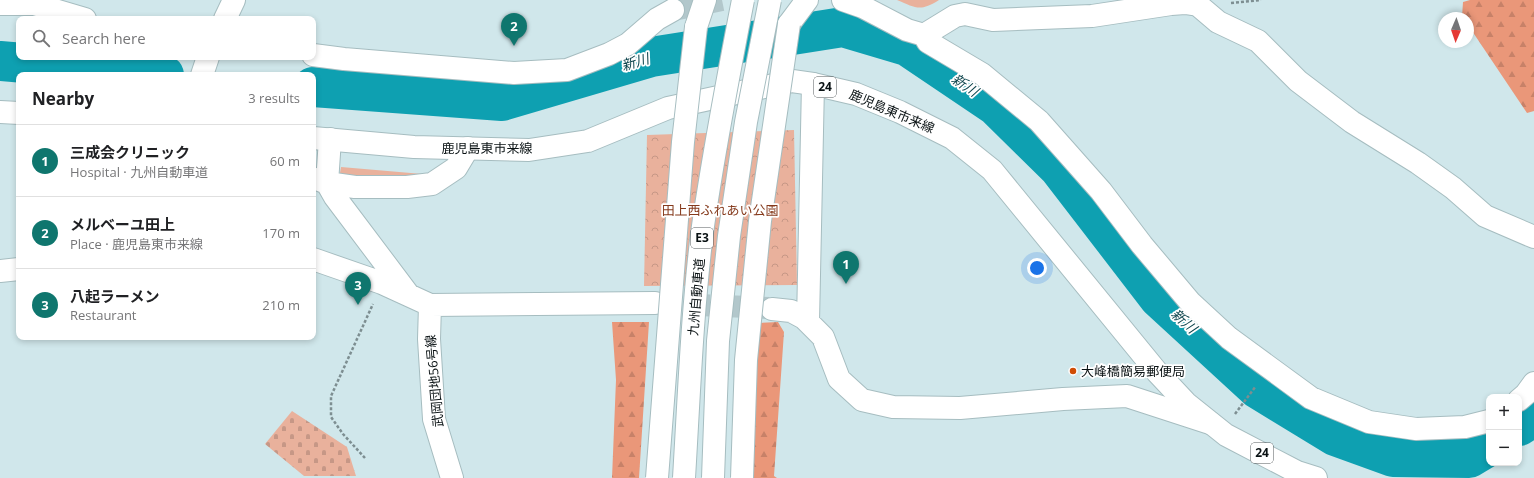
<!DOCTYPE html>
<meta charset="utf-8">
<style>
:root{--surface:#fff;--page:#f2f2f2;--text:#202124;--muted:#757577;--line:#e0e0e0;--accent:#0f766e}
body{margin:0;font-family:"Open Sans","Noto Sans JP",sans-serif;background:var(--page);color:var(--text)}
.controls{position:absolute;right:12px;bottom:12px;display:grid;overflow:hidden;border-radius:8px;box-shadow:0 2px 6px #0003}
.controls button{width:36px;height:36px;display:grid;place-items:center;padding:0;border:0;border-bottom:1px solid var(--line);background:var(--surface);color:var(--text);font:20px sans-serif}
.compass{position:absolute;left:1438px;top:12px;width:36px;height:36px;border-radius:50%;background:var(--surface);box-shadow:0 2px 6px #0003;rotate:182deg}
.you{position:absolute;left:1037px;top:268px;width:14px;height:14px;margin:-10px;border:3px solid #fff;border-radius:50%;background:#1a73e8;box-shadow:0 0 0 6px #1a73e833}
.badge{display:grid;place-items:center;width:26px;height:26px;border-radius:50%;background:var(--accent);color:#fff;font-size:13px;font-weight:700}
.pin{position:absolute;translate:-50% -33px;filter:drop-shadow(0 1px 2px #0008)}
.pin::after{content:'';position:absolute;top:21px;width:14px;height:12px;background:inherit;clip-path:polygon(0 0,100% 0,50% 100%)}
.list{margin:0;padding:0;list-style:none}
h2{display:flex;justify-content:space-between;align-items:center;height:52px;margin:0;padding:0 16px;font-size:17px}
h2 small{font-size:13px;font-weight:400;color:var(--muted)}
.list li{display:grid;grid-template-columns:26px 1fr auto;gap:12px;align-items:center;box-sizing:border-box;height:72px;padding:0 16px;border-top:1px solid var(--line)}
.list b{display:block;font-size:15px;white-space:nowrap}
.list p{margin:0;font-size:13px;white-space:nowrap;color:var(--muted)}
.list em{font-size:13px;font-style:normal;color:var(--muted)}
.icon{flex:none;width:22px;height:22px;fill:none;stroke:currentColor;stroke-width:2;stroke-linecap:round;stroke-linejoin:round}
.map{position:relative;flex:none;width:1534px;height:478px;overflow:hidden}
.search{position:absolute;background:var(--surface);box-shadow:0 2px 6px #0003;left:16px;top:16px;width:300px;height:44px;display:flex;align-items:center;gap:10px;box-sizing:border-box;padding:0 14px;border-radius:8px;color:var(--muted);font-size:15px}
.panel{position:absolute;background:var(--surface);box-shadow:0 2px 6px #0003;left:16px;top:72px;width:300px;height:268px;border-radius:8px}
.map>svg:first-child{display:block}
.green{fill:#e9b19c}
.forest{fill:url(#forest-firs)}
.cemetery{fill:url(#cemetery-stones)}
.park{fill:url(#park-crowns)}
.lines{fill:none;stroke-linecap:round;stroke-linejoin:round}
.river{stroke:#0ea0b1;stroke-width:40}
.minor-tunnel{stroke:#b2c7cb;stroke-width:22;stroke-dasharray:22 11;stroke-linecap:butt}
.minor-casing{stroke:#a6bdc0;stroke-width:24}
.major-casing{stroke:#a6bdc0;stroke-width:24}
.highway-casing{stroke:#a6bdc0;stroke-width:24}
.path{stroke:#7d8e91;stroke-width:2.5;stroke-dasharray:3 2;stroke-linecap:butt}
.minor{stroke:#fff;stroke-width:22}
.major{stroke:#fff;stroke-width:22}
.highway{stroke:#fff;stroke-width:22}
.highway-bridge-casing{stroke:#a6bdc0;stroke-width:24;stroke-linecap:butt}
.highway-bridge{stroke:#fff;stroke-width:22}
.poi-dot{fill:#d04c04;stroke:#fff;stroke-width:1.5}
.labels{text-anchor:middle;stroke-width:3.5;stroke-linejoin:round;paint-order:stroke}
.shield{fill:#fff;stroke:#53585a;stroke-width:1}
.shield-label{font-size:12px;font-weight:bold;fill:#091113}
.street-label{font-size:13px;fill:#091113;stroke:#fff}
.park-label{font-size:13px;fill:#853a1c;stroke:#fff}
.poi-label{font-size:13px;fill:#091113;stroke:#fff;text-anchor:start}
.water-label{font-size:14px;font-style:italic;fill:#0d444c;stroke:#fff}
</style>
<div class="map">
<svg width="1534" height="478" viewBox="0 0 1534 478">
<defs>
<pattern id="forest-firs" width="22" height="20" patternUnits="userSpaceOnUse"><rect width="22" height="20" fill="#ea9779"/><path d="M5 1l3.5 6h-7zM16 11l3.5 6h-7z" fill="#c78168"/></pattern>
<pattern id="cemetery-stones" width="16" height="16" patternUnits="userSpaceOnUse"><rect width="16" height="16" fill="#e9b19c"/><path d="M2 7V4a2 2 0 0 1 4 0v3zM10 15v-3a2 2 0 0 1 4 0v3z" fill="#c69786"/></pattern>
<pattern id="park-crowns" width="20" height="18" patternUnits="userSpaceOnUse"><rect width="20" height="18" fill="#e9b19c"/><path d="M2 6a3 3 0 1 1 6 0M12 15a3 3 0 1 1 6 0" fill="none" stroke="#c69786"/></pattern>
</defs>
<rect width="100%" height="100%" fill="#d0e7eb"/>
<path class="green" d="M897 0H939C920 12 916 8 897 0Z
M341 167 434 175 408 180 342 178 340 173Z"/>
<path class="forest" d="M1470 0H1534V111L1527 113 1468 25V18L1462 17 1463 2Z
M612 322H649L639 478H612L616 380Z
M778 322 784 332 774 476 777 478H750L758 323Z"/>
<path class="cemetery" d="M292 411 347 447 356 476H304L265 444Z"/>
<path class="park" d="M794 130 797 285 644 286 647 135Z"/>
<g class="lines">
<path class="river" d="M0 61 164 75
M313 87 502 101 651 57 843 27 907 46 996 106 1059 168 1159 298 1258 389 1335 436 1393 457 1469 458 1489 446
M1519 426 1534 417"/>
<path class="minor-tunnel" d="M673 10 722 0
M655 303 769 308"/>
<g class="minor-casing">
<path id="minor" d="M843 0 863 7 907 30 924 35 955 16 965 14 993 20 1092 16 1171 4 1185 3 1198 5 1218 22 1258 41 1298 81 1352 122 1418 163 1453 188 1485 216 1534 237
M0 4H34L85 19
M225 19 234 0
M924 35 928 42 982 74 1039 121 1101 191 1142 245 1190 302 1229 338 1311 398 1369 422 1416 429 1465 427 1489 421
M313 55 344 59 514 73 567 70 609 54 628 44 657 19 673 10
M202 75 208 57
M330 139 327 183 335 197 408 294
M317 179 327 183 355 187H407L432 184 456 168 468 148
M313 259 382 283 430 305 655 303
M0 271 19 269
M430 305 429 339 434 419 452 478
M772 309 791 311 804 318 823 337 839 379 862 400 893 407 960 408 1063 399 1127 396 1210 423
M808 322 813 84
M1519 400 1526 394 1534 383"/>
</g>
<g class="major-casing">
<path id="major" d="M0 112 19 113
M313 138 414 147 529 150 588 141 668 108 792 81 813 84 856 94 900 112 952 138 992 170 1157 372 1186 403 1226 435 1297 472 1316 478"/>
</g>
<g class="highway-casing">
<path id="highway" d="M789 24 807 0
M696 27 705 0"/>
</g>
<path class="path" d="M1231 3 1261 0
M1235 414 1256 386
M365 458 343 434 331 417V396L373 304"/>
<use href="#minor" class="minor"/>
<use href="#major" class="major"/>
<use href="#highway" class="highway"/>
<g class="highway-bridge-casing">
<path id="highway-bridge" d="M657 478 683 142 696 27
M684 478C689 396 692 314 702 233 713 155 728 77 743 0
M713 478 718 341 729 236 746 122 770 0
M742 478 746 360 760 221 789 24"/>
</g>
<use href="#highway-bridge" class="highway-bridge"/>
</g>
<circle class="poi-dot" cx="1073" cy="371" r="4"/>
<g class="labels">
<g class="shield">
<rect x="814" y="77" width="22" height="20" rx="3"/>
<rect x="691" y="228" width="22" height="20" rx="3"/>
<rect x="1251" y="443" width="22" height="20" rx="3"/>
</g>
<g class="shield-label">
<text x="825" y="91">24</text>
<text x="702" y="242">E3</text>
<text x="1262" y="457">24</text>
</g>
<g class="street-label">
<text transform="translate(892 111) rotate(23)" y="5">鹿児島東市来線</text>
<text x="487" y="153">鹿児島東市来線</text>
<text transform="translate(696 297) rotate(-85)" y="5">九州自動車道</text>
<text transform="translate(434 381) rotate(-95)" y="5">武岡団地56号線</text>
</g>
<g class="park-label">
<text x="720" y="215">田上西ふれあい公園</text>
</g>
<g class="poi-label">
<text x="1081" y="376">大峰橋簡易郵便局</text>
</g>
<g class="water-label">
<text transform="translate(635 62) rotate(-16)" y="5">新川</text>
<text transform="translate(965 85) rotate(34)" y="5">新川</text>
<text transform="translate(1184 321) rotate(42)" y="5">新川</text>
</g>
</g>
</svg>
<div class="controls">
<button>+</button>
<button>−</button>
</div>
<svg class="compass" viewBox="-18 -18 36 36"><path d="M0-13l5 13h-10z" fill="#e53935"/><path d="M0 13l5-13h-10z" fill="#757577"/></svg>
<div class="you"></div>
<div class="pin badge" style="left:846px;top:284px">1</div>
<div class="pin badge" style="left:514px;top:46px">2</div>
<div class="pin badge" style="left:358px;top:305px">3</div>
<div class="search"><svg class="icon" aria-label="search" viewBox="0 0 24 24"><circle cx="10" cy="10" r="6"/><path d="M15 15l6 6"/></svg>Search here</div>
<section class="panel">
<h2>Nearby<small>3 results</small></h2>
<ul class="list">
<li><span class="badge">1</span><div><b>三成会クリニック</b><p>Hospital · 九州自動車道</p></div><em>60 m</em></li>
<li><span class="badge">2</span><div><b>メルベーユ田上</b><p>Place · 鹿児島東市来線</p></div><em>170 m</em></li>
<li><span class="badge">3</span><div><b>八起ラーメン</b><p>Restaurant</p></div><em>210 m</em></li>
</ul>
</section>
</div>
